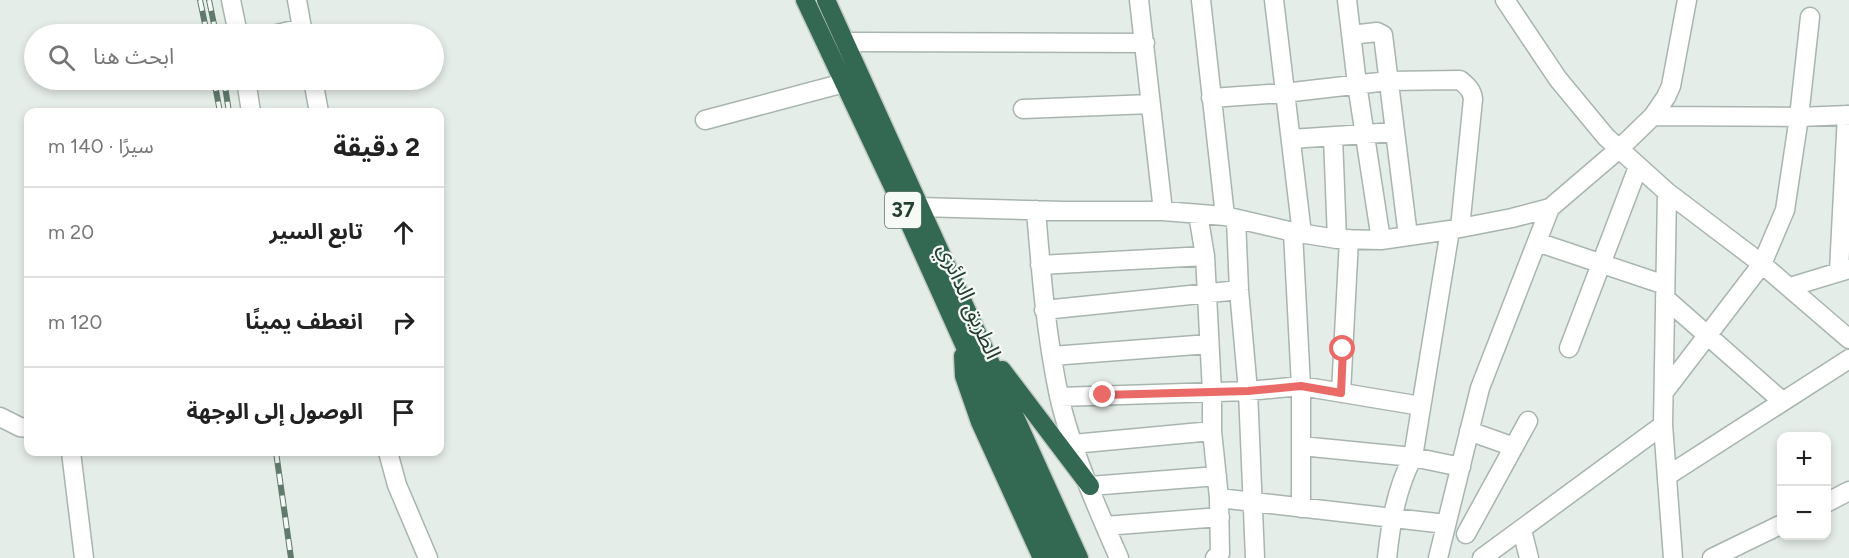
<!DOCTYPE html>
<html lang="ar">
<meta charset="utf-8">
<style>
:root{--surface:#fff;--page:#f2f2f2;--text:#222;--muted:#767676;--line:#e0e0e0}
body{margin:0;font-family:Figtree,"Noto Sans Arabic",sans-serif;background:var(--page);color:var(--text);direction:rtl}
.controls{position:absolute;right:18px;bottom:18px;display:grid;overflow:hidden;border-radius:12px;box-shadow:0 3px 9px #0003}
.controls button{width:54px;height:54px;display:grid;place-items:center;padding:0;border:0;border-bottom:2px solid var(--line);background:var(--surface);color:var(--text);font:30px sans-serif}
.stop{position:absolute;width:18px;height:18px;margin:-14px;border:4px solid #ea6a67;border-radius:50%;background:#fff}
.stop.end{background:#ea6a67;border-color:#fff;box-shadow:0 2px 6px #0008}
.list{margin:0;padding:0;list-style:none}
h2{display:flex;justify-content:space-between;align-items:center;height:78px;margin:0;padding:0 24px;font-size:26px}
h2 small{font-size:20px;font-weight:400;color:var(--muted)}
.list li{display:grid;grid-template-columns:39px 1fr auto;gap:18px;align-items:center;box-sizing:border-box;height:90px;padding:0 24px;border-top:2px solid var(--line)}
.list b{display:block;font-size:22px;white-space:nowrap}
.list em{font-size:20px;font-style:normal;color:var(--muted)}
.icon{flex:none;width:33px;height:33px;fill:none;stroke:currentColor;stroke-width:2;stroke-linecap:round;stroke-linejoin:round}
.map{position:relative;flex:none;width:1849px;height:558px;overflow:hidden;direction:ltr}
.search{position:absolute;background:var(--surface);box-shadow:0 3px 9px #0003;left:24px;top:24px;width:420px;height:66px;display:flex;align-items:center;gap:15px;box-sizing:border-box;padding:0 21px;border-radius:33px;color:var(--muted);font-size:22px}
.panel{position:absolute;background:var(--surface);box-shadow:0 3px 9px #0003;left:24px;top:108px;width:420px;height:348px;border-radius:12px;direction:rtl}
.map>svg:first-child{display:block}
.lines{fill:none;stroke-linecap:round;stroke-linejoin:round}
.minor-casing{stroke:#a8b5ae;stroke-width:21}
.highway-casing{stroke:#c2c9c6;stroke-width:21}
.minor{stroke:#fff;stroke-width:18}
.highway{stroke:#336952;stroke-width:18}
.rail-casing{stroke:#607a6d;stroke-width:6}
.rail{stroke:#f6faf7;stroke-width:4;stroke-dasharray:11;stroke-linecap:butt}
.route{stroke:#ea6a67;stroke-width:8}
.labels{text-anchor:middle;stroke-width:4.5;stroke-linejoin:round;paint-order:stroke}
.shield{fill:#f6faf7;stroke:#64766d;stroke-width:1.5}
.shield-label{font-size:21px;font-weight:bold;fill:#253e32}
.street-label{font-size:22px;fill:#253e32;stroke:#f6faf7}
</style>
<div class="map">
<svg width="1849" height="558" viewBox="0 0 1849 558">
<rect width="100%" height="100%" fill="#e5ede8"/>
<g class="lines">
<g class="minor-casing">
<path id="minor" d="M231 0 238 34
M297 0 303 34
M1139 0 1163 211
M1201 0 1225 216
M1274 0 1302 234
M1347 0 1357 84 1381 240
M1505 0 1558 79 1606 137 1667 192 1762 264 1849 339
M277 34 302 28
M1351 35 1377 32 1383 35 1408 236
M845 42 1145 43
M246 80 251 112
M313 80 319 112
M1211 98 1284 93 1388 81 1460 80C1467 86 1472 90 1473 99L1460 228
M1023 109 1151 104
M1653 116 1799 117 1849 115
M705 120 844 83
M1333 137 1337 239
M1291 139 1395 132
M1667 192 1663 425 1673 558
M919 207 1064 211H1163L1225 216 1293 232 1337 239 1381 240 1450 230 1512 218 1550 208 1619 149 1653 116 1666 97 1671 86 1687 0
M1036 210C1041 273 1046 334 1059 396 1071 449 1097 508 1119 558
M1198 214 1205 256 1212 392V431L1219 498 1220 553 1215 558
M1236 219 1239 290 1248 391 1255 558
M1293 232 1301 386V508
M1537 242 1665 285
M1040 265 1205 256
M1839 271 1847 115
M1790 287 1849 269
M1665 298 1782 401
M1044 310 1239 290
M1569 348 1638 167
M1052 356 1209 344
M1664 392 1762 264 1785 210 1799 117 1810 17
M1341 393 1349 239
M1059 397 1248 391 1301 386 1421 406
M0 417 20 427 28 428
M1469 431 1514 447
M1073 444 1212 431
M1301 446 1413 457 1461 467
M71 452 84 558
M388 452 397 485 428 558
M1667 476 1849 359
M1090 486 1217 476
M1219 498 1446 524
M1826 503 1849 491
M1105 526 1220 517
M1522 530 1529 558
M1466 534 1528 421
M1387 558C1391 522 1396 489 1413 457L1450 230
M1438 558 1480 388 1550 208
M1482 558 1663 425
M1712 558 1782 524"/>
</g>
<g class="highway-casing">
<path id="highway" d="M805 0 894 189 1060 558
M826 0 1079 558
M963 356 964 376 980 422 1042 558
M1002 370 1090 486"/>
</g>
<use href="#minor" class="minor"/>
<use href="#highway" class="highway"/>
<g class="rail-casing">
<path id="rail" d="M200 0 207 34
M209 0 216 34
M214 80 220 112
M224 80 229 112
M276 452 291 558"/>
</g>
<use href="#rail" class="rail"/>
</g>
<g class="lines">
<path class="route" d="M1103 395 1248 391 1301 386 1341 393 1343 349"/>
</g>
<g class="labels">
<rect class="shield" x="885" y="192" width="36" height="36" rx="4.5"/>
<g class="shield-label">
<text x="903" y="217">37</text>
</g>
<g class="street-label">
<text transform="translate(970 301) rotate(66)" y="8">الطريق الدائري</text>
</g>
</g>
</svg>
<div class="controls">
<button>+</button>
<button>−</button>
</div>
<div class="stop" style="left:1343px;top:349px"></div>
<div class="stop end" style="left:1103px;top:395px"></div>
<div class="search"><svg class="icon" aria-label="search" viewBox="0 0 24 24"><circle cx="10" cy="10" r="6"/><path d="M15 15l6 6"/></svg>ابحث هنا</div>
<section class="panel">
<h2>2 دقيقة<small>سيرًا · 140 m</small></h2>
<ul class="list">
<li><svg class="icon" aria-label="ahead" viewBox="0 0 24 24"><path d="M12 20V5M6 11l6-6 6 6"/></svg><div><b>تابع السير</b></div><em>20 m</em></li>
<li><svg class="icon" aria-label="right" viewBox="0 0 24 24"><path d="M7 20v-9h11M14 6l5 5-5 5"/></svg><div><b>انعطف يمينًا</b></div><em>120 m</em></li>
<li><svg class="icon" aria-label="arrive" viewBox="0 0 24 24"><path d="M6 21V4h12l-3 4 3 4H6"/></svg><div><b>الوصول إلى الوجهة</b></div></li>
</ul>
</section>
</div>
